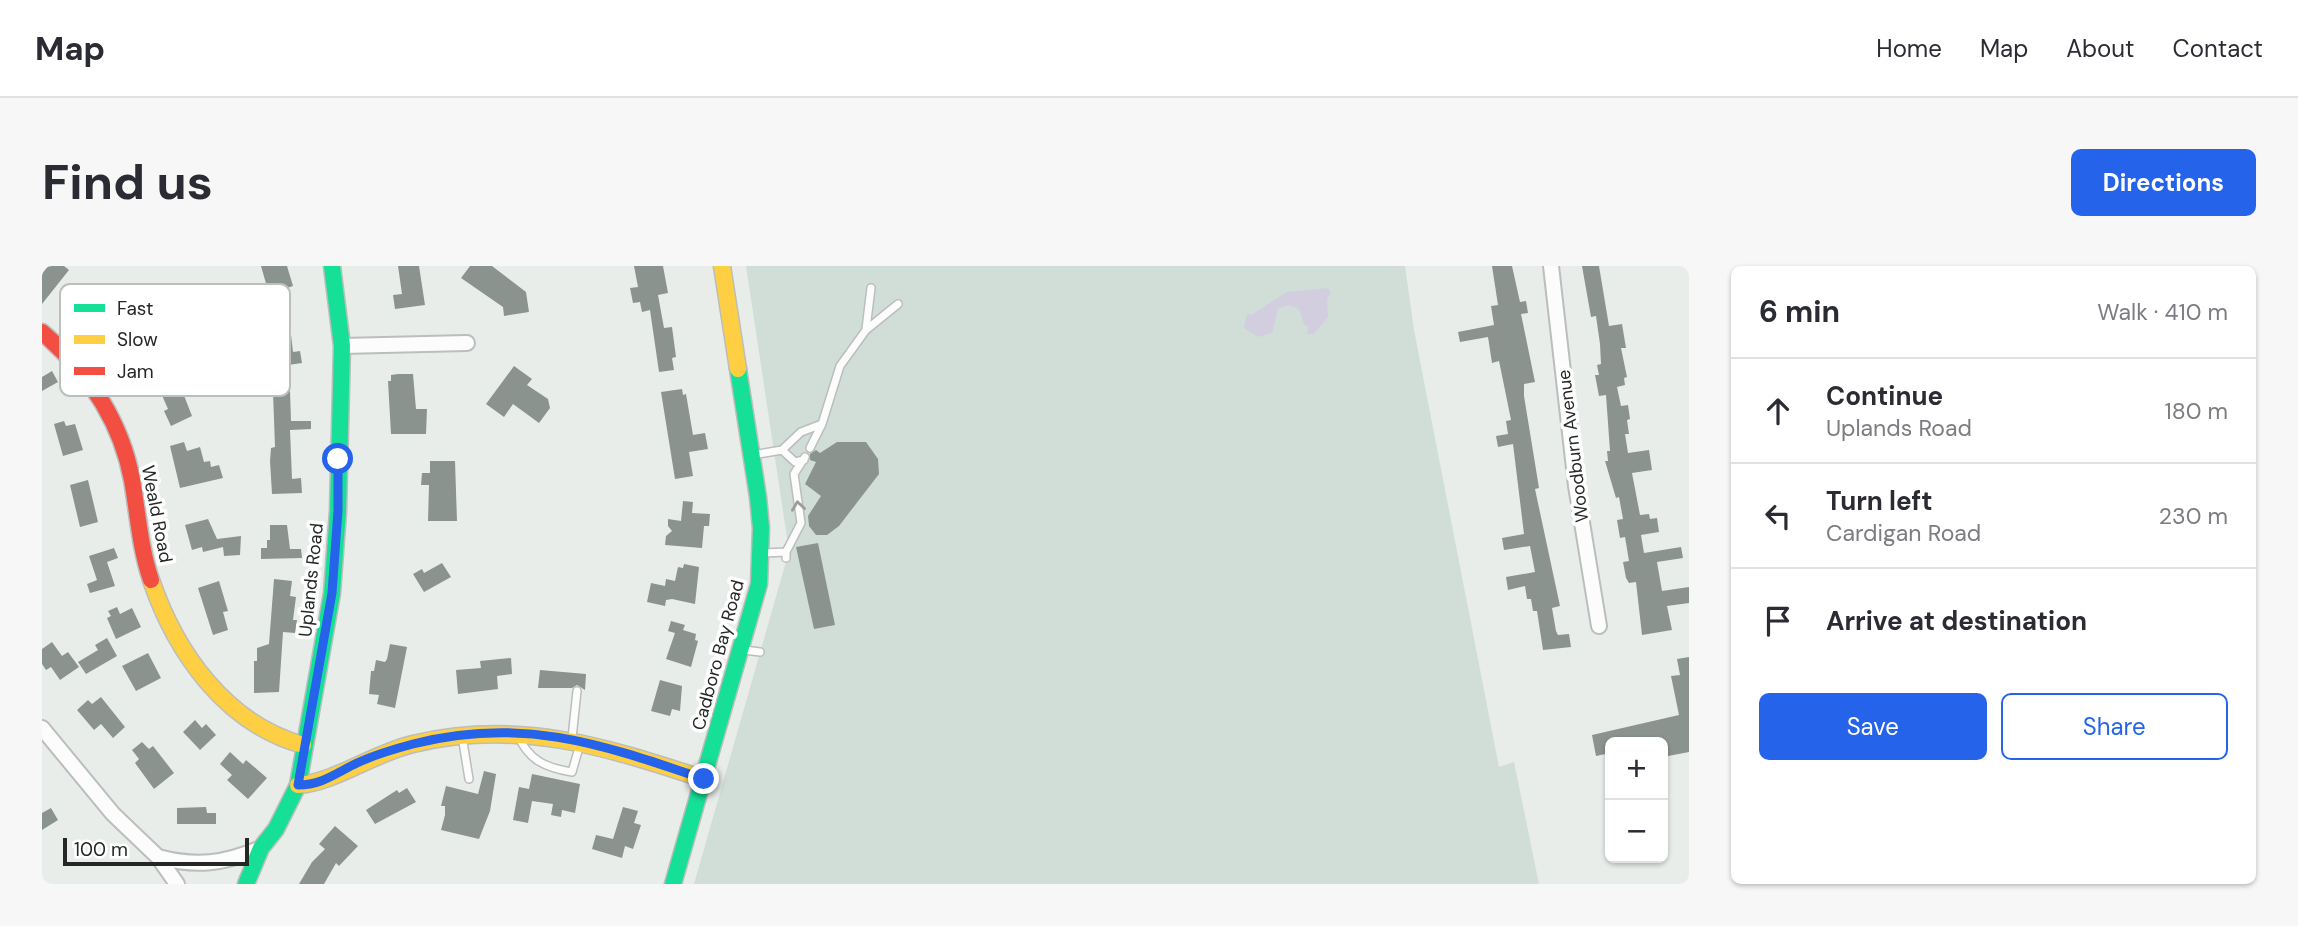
<!DOCTYPE html>
<meta charset="utf-8">
<style>
:root{--surface:#fff;--page:#f7f7f7;--text:#2b2b33;--muted:#7c7c81;--line:#e1e1e2;--accent:#2563eb}
body{margin:0;font-family:"DM Sans",sans-serif;background:var(--page);color:var(--text)}
.controls{position:absolute;right:21px;bottom:21px;display:grid;overflow:hidden;border-radius:10px;box-shadow:0 2px 5px #0004}
.controls button{width:63px;height:63px;display:grid;place-items:center;padding:0;border:0;border-bottom:2px solid var(--line);background:var(--surface);color:var(--text);font:35px sans-serif}
.scale{position:absolute;left:21px;bottom:18px;width:186px;box-sizing:border-box;padding-left:7px;border:4px solid #242725;border-top:0;font-size:19px;line-height:24px;white-space:nowrap;color:#242725;-webkit-text-stroke:5px #fff;paint-order:stroke}
.stop{position:absolute;width:21px;height:21px;margin:-16px;border:5px solid #2563eb;border-radius:50%;background:#fff}
.stop.end{background:#2563eb;border-color:#fff;box-shadow:0 2px 7px #0008}
.list{margin:0;padding:0;list-style:none}
h2{display:flex;justify-content:space-between;align-items:center;height:91px;margin:0;padding:0 28px;font-size:30px}
h2 small{font-size:23px;font-weight:400;color:var(--muted)}
.list li{display:grid;grid-template-columns:46px 1fr auto;gap:21px;align-items:center;box-sizing:border-box;height:105px;padding:0 28px;border-top:2px solid var(--line)}
.list b{display:block;font-size:26px;white-space:nowrap}
.list p{margin:0;font-size:23px;white-space:nowrap;color:var(--muted)}
.list em{font-size:23px;font-style:normal;color:var(--muted)}
.actions{display:flex;gap:14px;padding:21px 28px}
.actions a{flex:1;padding:16px 0;border:2px solid var(--accent);border-radius:10px;text-align:center;font-size:24px;color:var(--accent)}
.actions .main{background:var(--accent);color:#fff}
.icon{flex:none;width:38px;height:38px;fill:none;stroke:currentColor;stroke-width:2;stroke-linecap:round;stroke-linejoin:round}
.map{position:relative;flex:none;width:1647px;height:618px;overflow:hidden;border-radius:10px}
header{display:flex;align-items:center;gap:42px;box-sizing:border-box;height:98px;padding:0 35px;background:var(--surface);border-bottom:2px solid var(--line)}
header strong{font-size:33px}
nav{display:flex;gap:38px;margin-inline-start:auto;font-size:24px}
.intro{display:flex;align-items:center;justify-content:space-between;box-sizing:border-box;height:168px;padding:0 42px}
h1{margin:0;font-size:49px}
.button{padding:18px 32px;border-radius:10px;background:var(--accent);color:#fff;font-size:24px;font-weight:700}
main{display:flex;gap:42px;padding:0 42px}
aside{flex:1;background:var(--surface);border-radius:10px;box-shadow:0 2px 5px #0004}
.map>svg:first-child{display:block}
.green{fill:#d1ded7}
.water{fill:#d2cee0}
.building{fill:#8b938f}
.lines{fill:none;stroke-linecap:round;stroke-linejoin:round}
.lane-casing{stroke:#bbbebc;stroke-width:10}
.street-casing{stroke:#bbbebc;stroke-width:18}
.fast-casing{stroke:#bbbebc;stroke-width:19}
.slow-casing{stroke:#bbbebc;stroke-width:19}
.jam-casing{stroke:#bbbebc;stroke-width:19}
.lane{stroke:#fcfcfc;stroke-width:7}
.street{stroke:#fcfcfc;stroke-width:14}
.fast{stroke:#16e098;stroke-width:16}
.slow{stroke:#ffcf43;stroke-width:16}
.jam{stroke:#f24e42;stroke-width:16}
.oneway{stroke:#9b9c9b}
.route{stroke:#2563eb;stroke-width:9}
.labels{text-anchor:middle;stroke-width:7;stroke-linejoin:round;paint-order:stroke}
.street-label{font-size:18px;fill:#242725;stroke:#fff}
.key{fill:#fff;stroke:#bdbebe;stroke-width:2}
.key-label{font-size:19px;fill:#242725}
</style>
<header>
<strong>Map</strong>
<nav><a>Home</a><a>Map</a><a>About</a><a>Contact</a></nav>
</header>
<div class="intro"><h1>Find us</h1><a class="button">Directions</a></div>
<main>
<div class="map">
<svg width="1647" height="618" viewBox="0 0 1647 618">
<rect width="100%" height="100%" fill="#e8edea"/>
<path class="green" d="M704 0H1363L1372 64 1457 501 1472 496 1497 618H652L747 285Z"/>
<path class="water" d="M1286 22 1289 27 1285 33 1286 51 1272 68H1265L1266 60 1262 58 1257 43 1246 39 1236 43 1230 67 1216 71 1202 62 1205 48 1209 49 1245 26Z"/>
<path class="building" d="M6 0H22L27 4 0 38V8Z
M219 0H245L251 20 227 28Z
M356 0H377L383 39 353 43 351 29 360 28Z
M428 0H450L484 26 487 46 462 50 461 41 419 12Z
M592 0H621L626 27 616 29 622 62 630 61 634 91 630 92 632 104 617 106 608 44 600 46 598 36 591 37 588 22 596 21Z
M1450 0H1470L1478 36 1484 35 1486 47 1479 48 1493 116 1482 118V130L1497 222 1493 223 1518 340 1510 342 1514 365 1516 369 1527 368 1529 381 1501 384 1495 345H1491L1489 333H1485L1483 320 1466 324 1464 311 1493 306 1488 280 1462 284 1460 272 1482 268 1471 178 1456 181 1454 170 1466 168 1464 155 1469 154 1465 134 1457 95 1450 97 1446 71 1418 76 1416 66 1452 59 1449 40 1456 39Z
M1540 0H1557L1567 60 1580 58 1584 82H1579L1585 111 1582 112 1583 119 1575 121 1579 140 1586 139 1588 153 1585 154 1587 168H1583L1586 187 1607 184 1610 204 1590 207 1598 249 1607 248 1608 253 1615 252 1617 266 1599 269 1602 287 1639 281 1641 292 1615 296 1620 325 1647 321V337L1625 340 1630 364 1600 369 1594 316 1587 317 1584 312 1581 296 1587 295 1583 271 1578 272 1575 254 1581 253 1577 231 1574 232 1563 195H1566L1565 185H1568L1564 129 1557 130 1553 109H1557L1555 99 1559 98 1558 78 1554 50 1549 51Z
M247 51 251 86 258 85 260 97 239 100 237 86 232 87 228 54Z
M472 100 490 113 485 119 506 133 508 142 497 157 471 138 462 151 444 138Z
M132 104 150 150 129 160 122 145 126 143 119 127 122 126 116 111Z
M10 105 16 116 0 125V111Z
M356 108H371L374 143H385L384 168H349L346 115H349V109Z
M640 123 641 129 644 128 651 169 663 167 666 183 647 186 651 210 633 213 619 126Z
M248 125 249 155H269V163L248 164 250 213 259 212 260 227 230 228 228 195 229 182 233 181 231 126Z
M22 155 24 160 33 158 41 184 21 190 12 158Z
M142 176 145 185 158 181 162 196 168 195 169 201 177 199 181 212 138 222 128 180Z
M795 176H824L836 193 837 208 797 260 785 269H774L767 260 766 250 779 230 763 218 774 196 768 194V188L774 184 778 187Z
M388 195H413L415 255H386L387 219H379L380 207H388Z
M46 214 56 256 38 261 28 219Z
M641 235 651 236 650 247 668 248 667 260H662L660 282 623 279 624 270 630 265 626 260V253L639 255Z
M166 253 175 273 199 270 198 289 182 290 181 281 161 286 160 281 150 284 143 259Z
M228 259H245L248 283H259L260 292 219 293V282H225V274H228Z
M776 277 793 359 772 363 754 281Z
M72 282 76 292 65 296 73 320 48 327 45 318 55 314 47 290Z
M400 297 409 311 382 326 371 308 380 303 382 307Z
M642 298 657 301 653 338 630 333 624 334 623 340 605 336 609 317 623 320 624 313 633 315 636 301 641 302Z
M232 313 250 315 248 330 254 331 251 354H255L253 367 241 366 237 426 212 427V395H215V382L227 378Z
M177 315 186 345 181 346 186 364 171 369 156 322Z
M75 341 78 348 90 342 99 361 74 373 65 352 69 350 66 345Z
M629 355 643 359 641 364 654 368 653 374 656 375 649 401 624 393 633 367 626 365Z
M65 372 75 390 44 408 36 396 56 384 53 379Z
M10 376 20 390 26 386 37 401 18 414 9 401 4 404 0 398V383Z
M348 378 365 381 353 442 335 438 337 429 327 428 329 405H332L334 394 343 396 345 393Z
M106 387 119 412 94 425 80 400Z
M1647 391V486L1621 491V476H1568V487L1554 490 1550 469 1637 449 1629 410 1638 409 1635 393Z
M469 392 470 408 455 410 456 423 416 428 414 404 439 402 438 395Z
M498 404 544 408 543 424 535 419 530 422H496Z
M618 414 640 420 638 445 630 443 628 450 609 445Z
M59 431 83 461 71 472 59 458 52 464 35 444 46 434 50 438Z
M153 454 160 462 164 458 174 469 158 484 141 466Z
M100 476 107 483 111 480 132 507 112 523 93 497 97 493 90 484Z
M188 486 201 498 204 494 225 512 206 533 185 514 190 509 178 498Z
M442 505 454 508 448 545 437 573 399 564 403 549V540H399L404 520 436 528Z
M490 508 538 518 533 547 520 544 519 551 509 549 511 538 490 535 486 557 471 554 477 521 487 523Z
M365 522 374 536 333 558 324 544 355 524 357 527Z
M164 541 165 547H174V558H135V542Z
M581 541 596 545 592 557 599 559 591 583 583 580 580 592 550 583 554 569 571 573Z
M9 542 16 554 0 564V547Z
M293 560 316 580 297 600 294 597 282 618H257L270 596 283 583 277 578Z"/>
<g class="lines">
<g class="lane-casing">
<path id="lane" d="M824 63 829 22
M768 182 780 158
M740 184 753 196 762 194
M710 189 740 184 759 166 780 158 798 100 824 64 856 38
M744 286 759 257 752 208 763 191
M722 287 744 286V292
M702 384 718 386
M476 469C486 494 504 502 530 506L538 478
M420 470 427 513
M530 472 535 425"/>
</g>
<g class="street-casing">
<path id="street" d="M1509 0 1534 220 1557 360
M300 80 425 77
M0 462 71 548 116 591 135 618
M116 591C154 601 182 598 219 582"/>
</g>
<g class="fast-casing">
<path id="fast" d="M204 618 219 582 234 563 256 519 290 327 296 245 300 80 290 0
M631 618 717 318 719 262 716 231 696 103"/>
</g>
<g class="slow-casing">
<path id="slow" d="M680 0 696 103
M109 314C134 387 184 458 261 479
M256 519C291 517 332 487 371 478 476 453 562 480 662 513"/>
</g>
<g class="jam-casing">
<path id="jam" d="M0 66C45 105 79 155 90 214 96 248 98 282 109 314"/>
</g>
<use href="#lane" class="lane"/>
<use href="#street" class="street"/>
<use href="#fast" class="fast"/>
<use href="#slow" class="slow"/>
<use href="#jam" class="jam"/>
</g>
<defs><path id="oneway-chevron" d="M-2-3.5L2.5 0L-2 3.5" fill="none" stroke-width="1.6" stroke-linecap="round" stroke-linejoin="round" transform="scale(1.75)"/></defs>
<use class="oneway" href="#oneway-chevron" transform="translate(756 240) rotate(-98)"/>
<g class="lines">
<path class="route" d="M296 193V245L290 327 256 519C280 519 294 507 315 497 332 489 352 483 371 478 481 450 559 478 662 513"/>
</g>
<g class="labels">
<g class="street-label">
<text transform="translate(1531 180) rotate(-97)" y="6">Woodburn Avenue</text>
<text transform="translate(115 248) rotate(79)" y="6">Weald Road</text>
<text transform="translate(269 314) rotate(-84)" y="6">Uplands Road</text>
<text transform="translate(676 389) rotate(-75)" y="6">Cadboro Bay Road</text>
</g>
</g>
<rect x="18" y="18" width="230" height="112" rx="10" class="key"/>
<rect x="32" y="38" width="31" height="8" fill="#16e098"/>
<rect x="32" y="69" width="31" height="9" fill="#ffcf43"/>
<rect x="32" y="101" width="31" height="8" fill="#f24e42"/>
<g class="key-label">
<text x="75" y="49">Fast</text>
<text x="75" y="80">Slow</text>
<text x="75" y="112">Jam</text>
</g>
</svg>
<div class="controls">
<button>+</button>
<button>−</button>
</div>
<div class="scale">100 m</div>
<div class="stop" style="left:296px;top:193px"></div>
<div class="stop end" style="left:662px;top:513px"></div>
</div>
<aside>
<h2>6 min<small>Walk · 410 m</small></h2>
<ul class="list">
<li><svg class="icon" aria-label="ahead" viewBox="0 0 24 24"><path d="M12 20V5M6 11l6-6 6 6"/></svg><div><b>Continue</b><p>Uplands Road</p></div><em>180 m</em></li>
<li><svg class="icon" aria-label="left" viewBox="0 0 24 24"><path d="M17 20v-9H6M10 6l-5 5 5 5"/></svg><div><b>Turn left</b><p>Cardigan Road</p></div><em>230 m</em></li>
<li><svg class="icon" aria-label="arrive" viewBox="0 0 24 24"><path d="M6 21V4h12l-3 4 3 4H6"/></svg><div><b>Arrive at destination</b></div></li>
</ul>
<div class="actions"><a class="main">Save</a><a>Share</a></div>
</aside>
</main>
